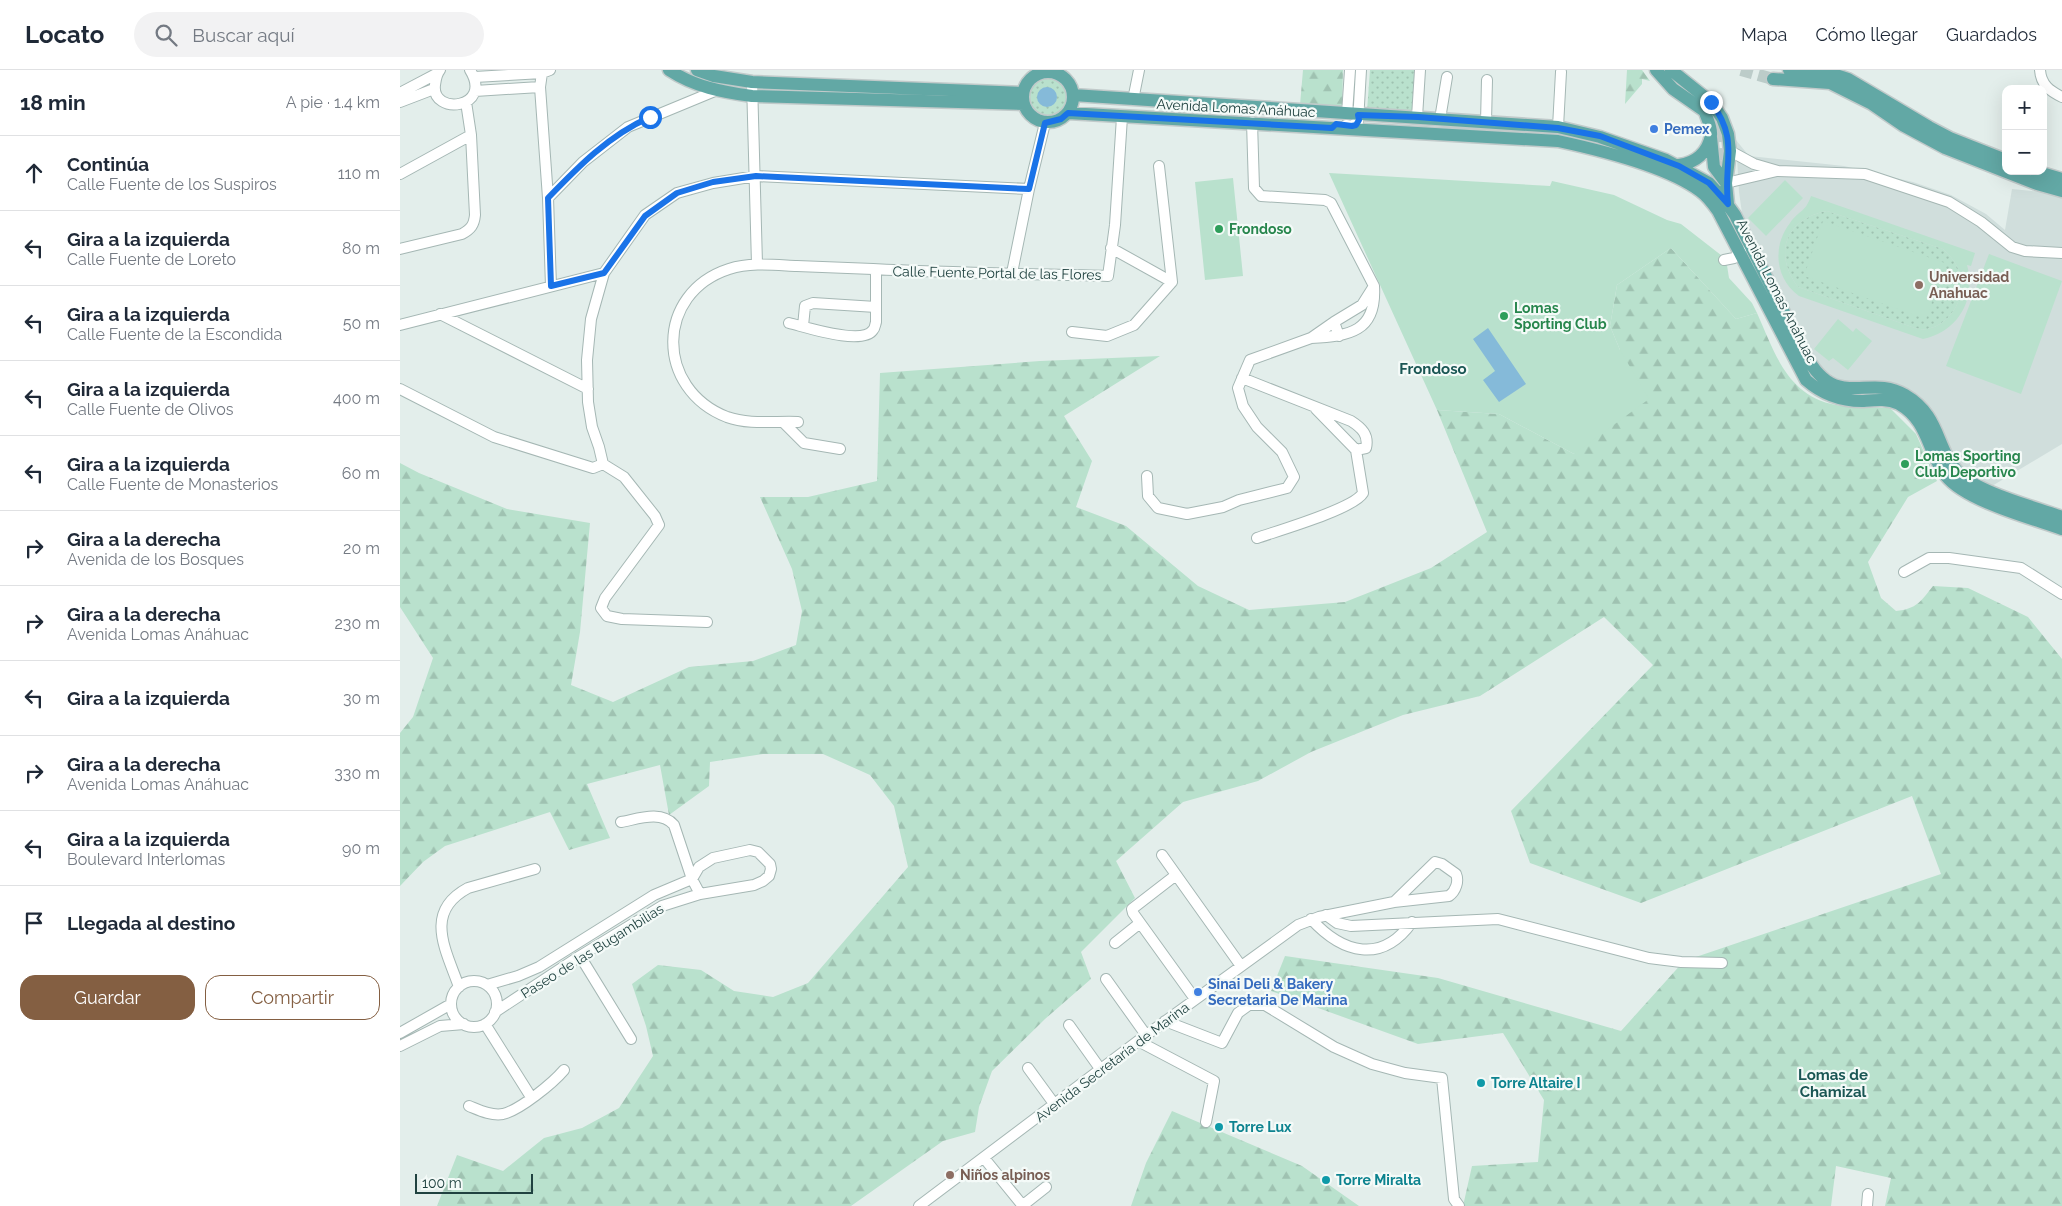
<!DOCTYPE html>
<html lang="es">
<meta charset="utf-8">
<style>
:root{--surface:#fff;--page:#f2f2f3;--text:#1f2937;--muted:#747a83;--line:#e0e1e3;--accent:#845f42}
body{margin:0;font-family:Raleway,sans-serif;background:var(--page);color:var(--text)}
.controls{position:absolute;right:15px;top:15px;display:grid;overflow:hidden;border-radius:10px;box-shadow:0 5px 20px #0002}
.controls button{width:45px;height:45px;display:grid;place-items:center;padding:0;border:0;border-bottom:1px solid var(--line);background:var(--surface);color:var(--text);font:25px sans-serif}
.scale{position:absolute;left:15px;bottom:12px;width:118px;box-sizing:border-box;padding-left:5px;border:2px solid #204240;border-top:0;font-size:14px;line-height:18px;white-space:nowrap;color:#204240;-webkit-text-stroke:4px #f4faf8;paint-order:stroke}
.stop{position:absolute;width:15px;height:15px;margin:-11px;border:4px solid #1a73e8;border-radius:50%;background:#fff}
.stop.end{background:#1a73e8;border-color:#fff;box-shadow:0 1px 5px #0008}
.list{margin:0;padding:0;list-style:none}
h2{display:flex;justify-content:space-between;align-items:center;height:65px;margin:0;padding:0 20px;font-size:21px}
h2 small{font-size:16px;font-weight:400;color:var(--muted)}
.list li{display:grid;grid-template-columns:32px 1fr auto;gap:15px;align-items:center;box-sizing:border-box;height:75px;padding:0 20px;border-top:1px solid var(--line)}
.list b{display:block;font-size:19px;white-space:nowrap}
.list p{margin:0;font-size:16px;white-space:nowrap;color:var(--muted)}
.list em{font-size:16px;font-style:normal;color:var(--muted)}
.actions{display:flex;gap:10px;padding:15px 20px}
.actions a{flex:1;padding:11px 0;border:1px solid var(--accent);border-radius:15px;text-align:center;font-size:18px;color:var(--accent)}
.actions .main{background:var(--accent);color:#fff}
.icon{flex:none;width:28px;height:28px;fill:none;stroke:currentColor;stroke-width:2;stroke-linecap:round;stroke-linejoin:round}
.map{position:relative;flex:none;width:1662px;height:1136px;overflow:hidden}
header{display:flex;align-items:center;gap:30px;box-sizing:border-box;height:70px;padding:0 25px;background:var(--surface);border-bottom:1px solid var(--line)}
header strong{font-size:24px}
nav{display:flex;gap:28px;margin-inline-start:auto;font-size:18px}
.search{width:350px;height:45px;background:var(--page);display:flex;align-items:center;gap:12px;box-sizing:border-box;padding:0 18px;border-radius:28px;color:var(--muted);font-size:19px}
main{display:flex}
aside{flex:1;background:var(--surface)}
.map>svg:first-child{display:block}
.built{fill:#d0dedc}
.grass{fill:url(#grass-dots)}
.forest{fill:url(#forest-firs)}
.pitch{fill:#b9e1cd;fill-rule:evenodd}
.water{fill:#85bad9}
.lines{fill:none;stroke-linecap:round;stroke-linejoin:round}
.major-tunnel{stroke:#bcccc9;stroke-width:12;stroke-dasharray:12 6;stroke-linecap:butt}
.minor-casing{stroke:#a5b7b4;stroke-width:12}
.major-casing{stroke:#c1caca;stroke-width:15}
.minor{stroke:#fff;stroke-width:10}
.major{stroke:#62a8a5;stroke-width:12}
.route{stroke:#1a73e8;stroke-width:6}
.shop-dot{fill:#3f7fe0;stroke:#f4faf8;stroke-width:2}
.leisure-dot{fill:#2e9e5b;stroke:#f4faf8;stroke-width:2}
.education-dot{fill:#8d6e63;stroke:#f4faf8;stroke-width:2}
.culture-dot{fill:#0f9aa8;stroke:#f4faf8;stroke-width:2}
.labels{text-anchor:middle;stroke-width:4.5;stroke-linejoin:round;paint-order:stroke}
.street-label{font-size:14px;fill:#204240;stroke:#f4faf8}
.shop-label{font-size:14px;font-weight:bold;fill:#366cbe;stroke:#f4faf8;text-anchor:start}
.leisure-label{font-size:14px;font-weight:bold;fill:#27864d;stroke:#f4faf8;text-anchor:start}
.education-label{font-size:14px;font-weight:bold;fill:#785e54;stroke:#f4faf8;text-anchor:start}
.culture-label{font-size:14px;font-weight:bold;fill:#0d838f;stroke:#f4faf8;text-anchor:start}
.neighbourhood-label{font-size:15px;font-weight:bold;fill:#1a5654;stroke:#f4faf8}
</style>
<header>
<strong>Locato</strong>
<div class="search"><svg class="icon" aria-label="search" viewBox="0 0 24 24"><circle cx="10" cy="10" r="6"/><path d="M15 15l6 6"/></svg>Buscar aquí</div>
<nav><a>Mapa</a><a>Cómo llegar</a><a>Guardados</a></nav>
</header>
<main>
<aside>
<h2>18 min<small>A pie · 1.4 km</small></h2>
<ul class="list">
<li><svg class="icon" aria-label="ahead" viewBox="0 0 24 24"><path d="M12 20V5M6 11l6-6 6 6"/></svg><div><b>Continúa</b><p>Calle Fuente de los Suspiros</p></div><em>110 m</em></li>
<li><svg class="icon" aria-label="left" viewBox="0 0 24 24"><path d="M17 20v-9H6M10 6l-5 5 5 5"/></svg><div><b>Gira a la izquierda</b><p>Calle Fuente de Loreto</p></div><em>80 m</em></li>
<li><svg class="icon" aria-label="left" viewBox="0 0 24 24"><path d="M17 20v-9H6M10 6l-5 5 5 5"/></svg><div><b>Gira a la izquierda</b><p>Calle Fuente de la Escondida</p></div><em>50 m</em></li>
<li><svg class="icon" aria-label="left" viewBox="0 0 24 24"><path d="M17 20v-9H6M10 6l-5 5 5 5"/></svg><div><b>Gira a la izquierda</b><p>Calle Fuente de Olivos</p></div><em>400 m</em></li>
<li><svg class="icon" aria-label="left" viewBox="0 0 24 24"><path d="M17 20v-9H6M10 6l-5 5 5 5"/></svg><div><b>Gira a la izquierda</b><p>Calle Fuente de Monasterios</p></div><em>60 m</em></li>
<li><svg class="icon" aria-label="right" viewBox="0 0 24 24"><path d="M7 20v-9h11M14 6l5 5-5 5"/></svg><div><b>Gira a la derecha</b><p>Avenida de los Bosques</p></div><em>20 m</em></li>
<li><svg class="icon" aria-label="right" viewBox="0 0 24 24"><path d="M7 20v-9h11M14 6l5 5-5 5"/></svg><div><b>Gira a la derecha</b><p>Avenida Lomas Anáhuac</p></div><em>230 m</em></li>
<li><svg class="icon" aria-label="left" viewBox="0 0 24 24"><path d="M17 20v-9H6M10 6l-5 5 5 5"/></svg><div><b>Gira a la izquierda</b></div><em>30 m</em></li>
<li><svg class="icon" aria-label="right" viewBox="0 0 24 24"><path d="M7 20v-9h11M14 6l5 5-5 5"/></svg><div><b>Gira a la derecha</b><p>Avenida Lomas Anáhuac</p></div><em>330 m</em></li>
<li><svg class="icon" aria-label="left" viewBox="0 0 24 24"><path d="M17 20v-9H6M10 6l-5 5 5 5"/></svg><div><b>Gira a la izquierda</b><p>Boulevard Interlomas</p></div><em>90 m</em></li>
<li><svg class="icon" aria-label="arrive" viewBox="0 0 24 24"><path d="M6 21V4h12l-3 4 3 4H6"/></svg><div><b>Llegada al destino</b></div></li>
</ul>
<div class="actions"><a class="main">Guardar</a><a>Compartir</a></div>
</aside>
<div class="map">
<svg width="1662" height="1136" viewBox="0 0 1662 1136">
<defs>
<pattern id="grass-dots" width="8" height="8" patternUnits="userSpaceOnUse" patternTransform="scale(1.25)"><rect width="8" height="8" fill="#b9e1cd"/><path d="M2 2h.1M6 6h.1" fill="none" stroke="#9fc2b1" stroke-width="1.8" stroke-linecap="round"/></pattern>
<pattern id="forest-firs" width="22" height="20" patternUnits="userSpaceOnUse" patternTransform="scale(1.25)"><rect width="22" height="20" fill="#b9e1cd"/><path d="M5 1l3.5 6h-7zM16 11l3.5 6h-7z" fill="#9fc2b1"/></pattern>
</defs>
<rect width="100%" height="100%" fill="#e3eeeb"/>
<path class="built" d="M1336 70 1349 86 1444 96 1513 112 1551 125 1586 144 1605 160 1612 119 1662 124V374L1592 416 1584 414 1564 401 1509 321 1496 315 1454 314 1441 311 1424 300 1413 286 1343 150 1339 122Z"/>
<path class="grass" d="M970 0H1016L1012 42 967 41Z
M628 27a19 19 0 1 1 38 0a19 19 0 1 1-38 0Z
M1427 141 1543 179C1550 186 1556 192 1559 201 1568 224 1552 255 1527 259 1524 260 1519 259 1515 258L1398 217C1373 184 1385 149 1427 141Z"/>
<path class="forest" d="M903 0H943L942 38 900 35Z
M1227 0H1242L1250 11 1242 9V14L1225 34Z
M1271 178 1336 249 1357 243C1375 283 1387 326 1436 335 1453 338 1472 337 1490 338L1516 364 1537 411 1508 427 1468 492 1481 528 1496 541C1517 539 1521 531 1533 516L1568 518 1628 547 1662 589V1136H1485L1491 1108 1436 1096 1431 1136H1063L1072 1096 1138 1092 1144 1030 1103 963 1018 974 871 921 885 886 1038 908 1221 961 1284 891 1541 804 1512 726 1241 833 1130 793 1111 741 1253 595 1204 547 1080 626 1003 645 911 682 858 711 783 732 716 791 735 828 681 882 691 909 645 949 592 1001 579 1037 575 1062 543 1071 451 1136H37L57 1085 103 1101 144 1068 182 1058 219 1038 253 986 246 956 232 914 258 895 301 900 334 921 373 927 408 913 508 797 494 736 470 705 423 684H363L310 692 309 716 269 745 260 695 187 714 210 768 169 780 150 742 45 776 23 792 0 816V663L13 647 33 588 0 537V393L19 403 107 439 190 453 180 562 171 615 213 632 289 597 353 591 396 575 402 541 392 499 360 427H408L477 411 480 303 640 291 760 286 664 346 692 391 676 437 726 456 798 516 849 540 945 532 1031 498 1087 462 1037 340 1099 344 1174 384 1220 280 1210 256 1217 215Z
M772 1041 902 1096 959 1136H731L746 1093Z"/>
<path class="pitch" d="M929 103 1150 116 1152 111 1214 125 1267 150 1281 154 1326 189 1329 208 1352 233 1357 243 1336 249 1271 178 1217 215 1210 256 1220 280 1249 329 1174 384 1099 344 1037 340Z
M833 108 843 206 805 210 795 112Z
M1385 110 1403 128 1366 166 1348 148Z
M1411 126 1575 183 1571 196 1567 195C1577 230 1557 262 1523 269L1399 226C1375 209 1372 176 1390 153 1400 139 1405 143 1411 126ZM1427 141 1543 179C1550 186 1556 192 1559 201 1568 224 1552 255 1527 259 1524 260 1519 259 1515 258L1398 217C1373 184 1385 149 1427 141Z
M1423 151 1545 193 1526 249 1404 206Z
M1589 184 1662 211 1621 324 1546 296Z
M1438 249 1453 262 1456 258 1472 271 1448 300 1433 288 1429 291 1414 279Z"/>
<path class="water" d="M637 27a10 10 0 1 1 20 0a10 10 0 1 1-20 0Z
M1088 258 1126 314 1099 332 1083 310 1095 301 1073 269Z"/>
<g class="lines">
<path class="major-tunnel" d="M1341 0 1373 9
M1308 45C1326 65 1319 88 1318 112"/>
<g class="minor-casing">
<path id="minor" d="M40 0C36 5 36 9 35 15 31 46 94 39 70 0
M150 0 142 3 140 17 148 128 151 216
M1640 0C1641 15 1650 21 1662 27
M654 2V0
M75 7 142 3
M352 12 357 194
M75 21 140 17
M0 23 36 4
M733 30 739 0
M0 32 34 19
M947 44 950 0
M1017 47 1020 0
M1040 49 1047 7
M852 52 854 118 861 126 925 130 931 133 974 216C977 262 949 266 911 268
M1086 52 1087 10
M946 55 951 56 958 52 961 0
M1158 57 1161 2
M1330 81 1354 94 1378 101 1465 104 1549 132 1581 152 1612 177 1625 181 1662 183
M0 104 71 65
M1326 113 1377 101
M148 128 183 92 228 57 315 21
M711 178 772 212
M0 179 62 164C71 159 74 155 75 145L71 65 66 32
M1324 190 1334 188 1341 181
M612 203 629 119 645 53
M40 244 188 319
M389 253C406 257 462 276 473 260 475 258 475 255 476 252V200
M0 255 204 203
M403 256 405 236 413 233 476 237
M672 262 707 266 734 255 772 212 759 96
M939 266 934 252 962 235 974 216
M842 308 951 351C962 358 969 365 966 378L956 380
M0 319 94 367 193 398 203 394
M383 352 404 373 440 379
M398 352C375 351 349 355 327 347 255 319 255 223 329 199 351 192 375 195 397 196 422 197 448 198 473 199 551 203 630 204 708 206L715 155 722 47
M203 394 199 377 192 357 188 332 187 290 191 249 204 203 245 145 277 123 313 113 356 106 629 119
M203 394 224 407 255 446 259 455 205 528 201 538 207 546 222 549 307 552
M747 406 748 426 758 438 787 444 823 437 839 430 887 418 894 407 882 382 857 357 843 336 838 318 850 290 911 268 934 252
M857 468C877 461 954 439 963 423L956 380 916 339
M1504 502 1529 488H1549L1621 498 1662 524
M221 752C238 749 261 740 274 755L292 809 300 824
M762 785 841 896
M776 805 732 839 733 843 795 929
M926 845 937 853 951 856 1098 849 1249 888 1281 892 1322 893
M911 849C943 884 982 894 1012 852
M715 873 740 853
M180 886 231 969
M706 909 746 965
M51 934a23 23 0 1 1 46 0a23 23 0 1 1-46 0Z
M87 915 118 906 139 897 254 825 292 809 299 797 313 788 350 780 358 782 370 794 371 799 369 806 363 811 354 815 300 824 262 836 180 886 95 942
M59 917C46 880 23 842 68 818L135 799
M765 951 822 973 838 943 849 935H865L934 977 972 994 1005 1003 1042 1008 1054 1129 1059 1136
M85 954 131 1027
M669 955 701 1000
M0 963 51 934
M738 971 814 1011 806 1052
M0 976 40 956 64 954
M628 998 655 1035
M69 1036C79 1040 91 1046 103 1044 120 1040 153 1013 164 1000
M584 1088 623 1136
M519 1136 738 971 898 855 919 847 994 832 1049 826C1056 821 1059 811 1056 804L1042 794 1035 792 994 832
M622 1136 646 1117
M1467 1136 1468 1124"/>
</g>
<g class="major-casing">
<path id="major" d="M269 0C295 17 322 22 352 26L624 34
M297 0 314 6 352 12 623 23
M1256 0 1273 19 1306 42
M1271 0 1311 32 1322 48 1328 64 1330 81 1326 113 1328 134
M1389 0 1424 1 1448 9 1529 57 1550 68 1606 90
M623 27a25 25 0 1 1 50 0a25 25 0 1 1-50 0Z
M1373 9 1430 13 1472 34 1504 56 1545 78 1637 114 1662 121
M673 25 1158 57 1200 67 1266 90 1309 113 1322 127 1335 145 1406 286C1437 342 1468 303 1505 325 1541 346 1535 377 1558 402 1576 422 1635 437 1662 447
M668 43 1158 71C1200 80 1266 96 1300 121 1307 126 1313 134 1318 141L1406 310C1422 324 1440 331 1462 331 1474 330 1487 328 1499 334 1529 351 1527 382 1546 406 1566 431 1631 448 1662 459
M1311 67 1314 97 1326 113
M1279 95C1295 93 1308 83 1311 65 1312 58 1307 49 1305 42
M1635 101 1662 109"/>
</g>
<use href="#minor" class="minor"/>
<use href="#major" class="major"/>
</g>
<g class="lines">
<path class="route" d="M250 47C208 66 179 96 148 128L151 216 204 203 245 146 277 123 313 112 356 106 629 119 645 53 661 49 668 43 932 58 936 54 952 56 956 55 959 50 958 45 1018 47 1158 58 1200 66 1279 96 1309 113 1328 134C1323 92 1340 71 1311 32"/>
</g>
<g class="shop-dot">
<circle cx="1254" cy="59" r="5"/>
<circle cx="798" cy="922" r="5"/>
</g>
<g class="leisure-dot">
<circle cx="819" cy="159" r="5"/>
<circle cx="1104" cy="246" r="5"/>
<circle cx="1505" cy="394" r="5"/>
</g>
<g class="education-dot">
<circle cx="1519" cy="215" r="5"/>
<circle cx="550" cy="1105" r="5"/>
</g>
<g class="culture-dot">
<circle cx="1081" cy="1013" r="5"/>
<circle cx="819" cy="1057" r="5"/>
<circle cx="926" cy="1110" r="5"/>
</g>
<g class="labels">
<g class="street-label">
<text transform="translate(836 38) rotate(3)" y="5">Avenida Lomas Anáhuac</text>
<text transform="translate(597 203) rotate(1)" y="5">Calle Fuente Portal de las Flores</text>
<text transform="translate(1377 221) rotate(63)" y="5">Avenida Lomas Anáhuac</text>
<text transform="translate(192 881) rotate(-32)" y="5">Paseo de las Bugambilias</text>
<text transform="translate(712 992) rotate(-37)" y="5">Avenida Secretaría de Marina</text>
</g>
<g class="shop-label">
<text x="1264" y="64">Pemex</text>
<text x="808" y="919">Sinai Deli &amp; Bakery<tspan x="808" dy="16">Secretaria De Marina</tspan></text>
</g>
<g class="leisure-label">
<text x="829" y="164">Frondoso</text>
<text x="1114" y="243">Lomas<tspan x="1114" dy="16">Sporting Club</tspan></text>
<text x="1515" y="391">Lomas Sporting<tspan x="1515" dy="16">Club Deportivo</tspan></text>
</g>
<g class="education-label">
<text x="1529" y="212">Universidad<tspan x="1529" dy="16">Anahuac</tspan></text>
<text x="560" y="1110">Niños alpinos</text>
</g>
<g class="culture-label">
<text x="1091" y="1018">Torre Altaire I</text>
<text x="829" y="1062">Torre Lux</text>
<text x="936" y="1115">Torre Miralta</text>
</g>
<g class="neighbourhood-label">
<text x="1033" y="304">Frondoso</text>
<text x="1433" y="1010">Lomas de<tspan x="1433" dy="17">Chamizal</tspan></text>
</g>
</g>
</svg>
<div class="controls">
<button>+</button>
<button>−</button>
</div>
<div class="scale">100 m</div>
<div class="stop" style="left:250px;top:47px"></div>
<div class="stop end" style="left:1311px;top:32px"></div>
</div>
</main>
